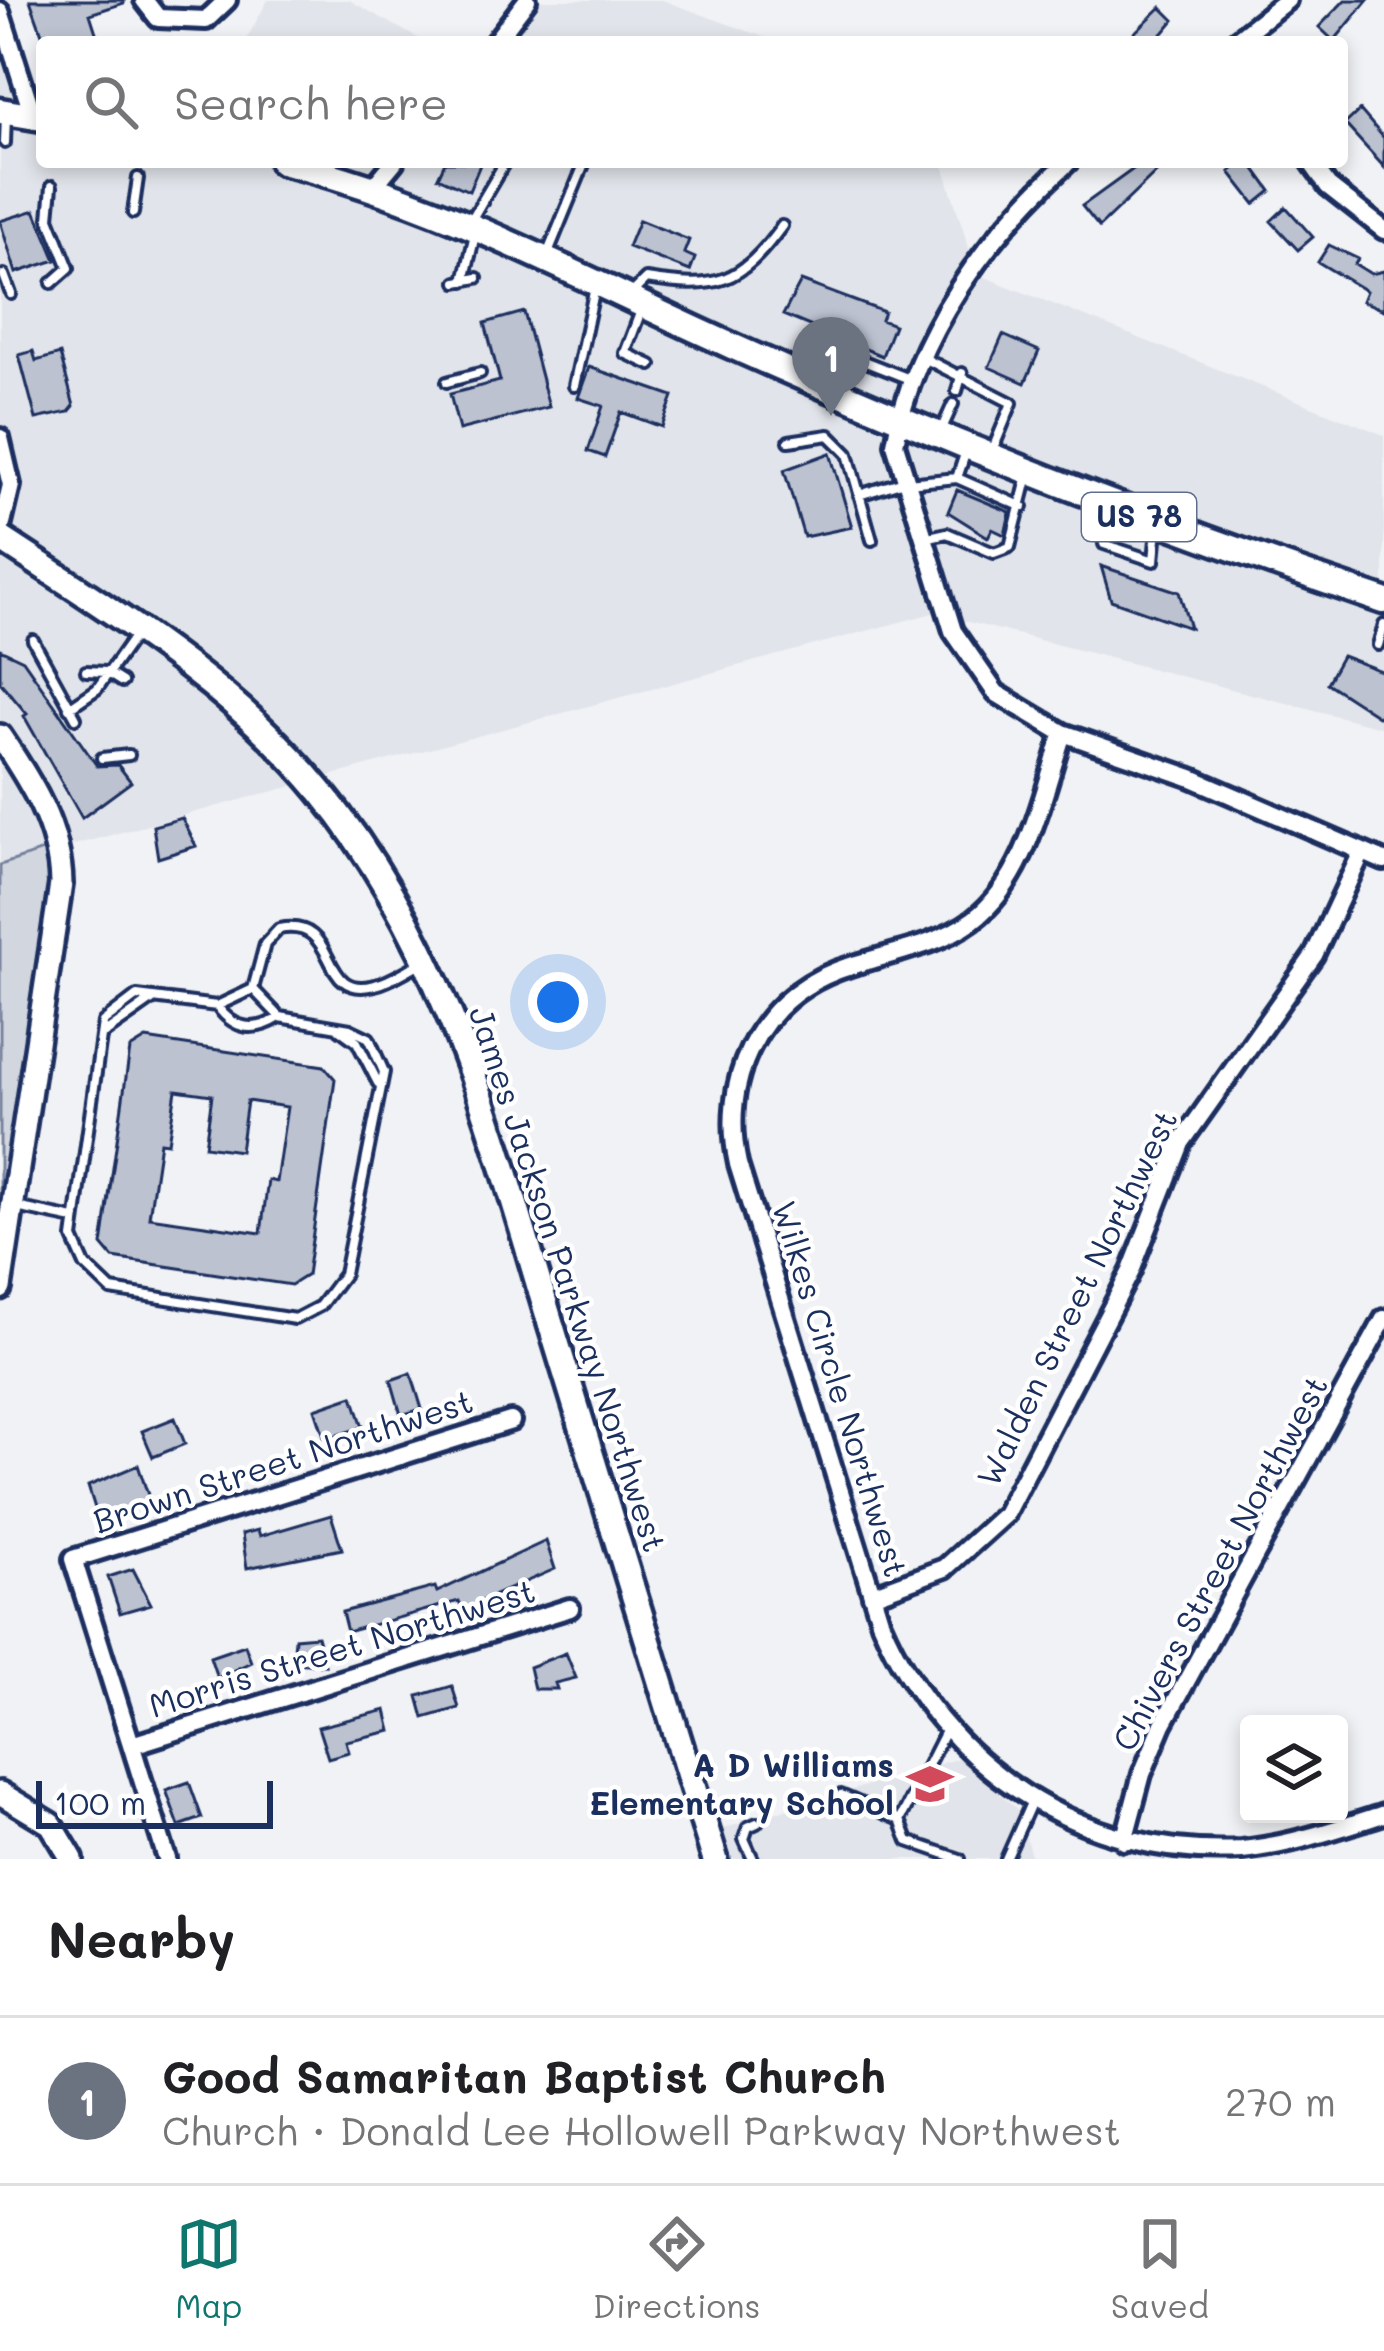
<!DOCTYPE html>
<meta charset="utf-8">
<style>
:root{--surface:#fff;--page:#f2f2f2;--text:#202124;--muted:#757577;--line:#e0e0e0;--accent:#0f766e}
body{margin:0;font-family:Mali,sans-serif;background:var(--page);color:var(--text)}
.controls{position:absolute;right:36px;bottom:36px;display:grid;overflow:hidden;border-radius:12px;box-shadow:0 6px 18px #0003}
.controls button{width:108px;height:108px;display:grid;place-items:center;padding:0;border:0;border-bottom:3px solid var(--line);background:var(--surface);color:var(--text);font:60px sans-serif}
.scale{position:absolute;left:36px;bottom:30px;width:237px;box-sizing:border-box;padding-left:12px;border:6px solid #1b2f5e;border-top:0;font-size:33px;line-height:42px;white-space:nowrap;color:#1b2f5e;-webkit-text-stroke:9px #fff;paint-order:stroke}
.you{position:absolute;left:558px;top:1002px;width:42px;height:42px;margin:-30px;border:9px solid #fff;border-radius:50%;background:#1a73e8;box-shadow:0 0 0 18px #1a73e833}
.badge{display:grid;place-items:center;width:78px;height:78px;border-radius:50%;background:var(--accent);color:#fff;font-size:39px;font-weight:700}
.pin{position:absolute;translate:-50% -99px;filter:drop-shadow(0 3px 6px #0008)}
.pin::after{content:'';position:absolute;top:63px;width:42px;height:36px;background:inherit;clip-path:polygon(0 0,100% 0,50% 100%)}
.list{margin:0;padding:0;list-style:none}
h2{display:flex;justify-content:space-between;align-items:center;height:156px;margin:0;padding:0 48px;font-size:51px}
h2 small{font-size:39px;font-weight:400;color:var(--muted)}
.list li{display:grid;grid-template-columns:78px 1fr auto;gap:36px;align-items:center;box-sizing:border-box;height:168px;padding:0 48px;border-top:3px solid var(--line)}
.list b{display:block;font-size:45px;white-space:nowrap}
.list p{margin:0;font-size:39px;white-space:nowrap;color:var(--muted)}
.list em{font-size:39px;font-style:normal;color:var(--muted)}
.icon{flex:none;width:66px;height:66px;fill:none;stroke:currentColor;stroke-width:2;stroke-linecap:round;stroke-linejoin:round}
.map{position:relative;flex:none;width:1384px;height:1859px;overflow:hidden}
.search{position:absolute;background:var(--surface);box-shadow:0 6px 18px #0003;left:36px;right:36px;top:36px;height:132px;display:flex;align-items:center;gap:30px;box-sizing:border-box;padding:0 42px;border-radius:12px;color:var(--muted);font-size:45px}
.sheet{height:324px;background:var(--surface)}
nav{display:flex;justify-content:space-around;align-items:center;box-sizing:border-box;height:168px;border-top:3px solid var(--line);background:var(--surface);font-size:33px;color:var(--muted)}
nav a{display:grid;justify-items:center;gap:6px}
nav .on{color:var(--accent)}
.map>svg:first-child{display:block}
.built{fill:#e1e4ea}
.green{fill:#d2d6df;stroke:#76829e;stroke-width:3}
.building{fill:#bcc2d0;stroke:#1b2f5e;stroke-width:3;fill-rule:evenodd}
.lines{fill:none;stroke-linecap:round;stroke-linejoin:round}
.service-casing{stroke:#1b2f5e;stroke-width:16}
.minor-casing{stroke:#1b2f5e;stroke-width:26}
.tertiary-casing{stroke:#1b2f5e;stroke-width:30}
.secondary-casing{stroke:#1b2f5e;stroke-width:33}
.primary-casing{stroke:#1b2f5e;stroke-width:33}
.service{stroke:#fff;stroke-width:8}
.minor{stroke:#fff;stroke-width:16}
.tertiary{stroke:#fff;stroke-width:21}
.secondary{stroke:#fff;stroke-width:24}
.primary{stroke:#fff;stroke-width:24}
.labels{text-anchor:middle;stroke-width:9;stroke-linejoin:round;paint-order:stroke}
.shield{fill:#fff;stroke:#5f6d8e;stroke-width:3}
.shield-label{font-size:30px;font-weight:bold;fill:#1b2f5e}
.street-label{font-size:33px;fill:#1b2f5e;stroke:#fff}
.poi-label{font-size:33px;font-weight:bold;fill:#1b2f5e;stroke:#fff;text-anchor:end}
</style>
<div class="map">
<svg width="1384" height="1859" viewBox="0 0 1384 1859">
<rect width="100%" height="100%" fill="#f1f2f5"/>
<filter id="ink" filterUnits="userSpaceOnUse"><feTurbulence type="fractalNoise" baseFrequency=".00833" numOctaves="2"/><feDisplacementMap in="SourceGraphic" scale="24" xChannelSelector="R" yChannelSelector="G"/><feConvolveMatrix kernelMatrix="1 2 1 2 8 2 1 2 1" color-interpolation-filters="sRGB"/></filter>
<g filter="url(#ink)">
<path class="built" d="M268 0H349L425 42H245Z
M539 0H662L778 42H511Z
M0 43 22 129 42 133V162H942L977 274 1384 435V728L933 613 0 865Z
M959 1758 1018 1810 1032 1859H706L698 1836Z"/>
<path class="green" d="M55 847 25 1052 0 1297V865Z"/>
<path class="building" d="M30 0H124V3L90 14 99 42H45Z
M1345 0H1368L1334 41 1319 27Z
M1161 7 1174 20 1164 32 1154 42H1125Z
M1360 110 1384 138V167L1345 124Z
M445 162H481L469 191 438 177Z
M1143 162H1167L1099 227 1082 206Z
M1242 162H1250L1271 191 1255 204 1230 172Z
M1286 207 1313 237 1298 250 1271 221Z
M35 210 56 260 16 273 0 221Z
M639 220 689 240 684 253 695 258 690 271 628 247Z
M1329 245 1358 259 1355 264 1371 274 1384 271V310L1362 301 1366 291 1318 262Z
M801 281 884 312 881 320 894 325 882 356 783 315Z
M524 312 549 407 459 430 450 394 500 381 485 323Z
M1003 335 1039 351 1025 383 989 367Z
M33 351 36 361 60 354 74 406 69 412 36 419 19 355Z
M589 367 673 396 662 427 621 412 605 457 588 451 603 406 578 398Z
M830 453 852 527 804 537 784 470Z
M957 490 1010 512 1005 535 992 529 988 537 948 512Z
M1101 566 1179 592 1190 628 1111 600Z
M0 649 23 660 97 766 118 765 131 782 82 818 24 716 27 714 0 682Z
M1342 656 1384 672V720L1327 683Z
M182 818 196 846 158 858 153 826Z
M146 1039 324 1066 335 1079 307 1275 291 1285 113 1258 102 1245 130 1049ZM176 1090 212 1095 205 1146 240 1151 247 1101 287 1107 276 1182 268 1180 261 1233 149 1217 160 1142 168 1143Z
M411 1373 422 1409 401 1415 391 1380Z
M353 1396 363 1427 325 1439 315 1409Z
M175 1418 185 1444 153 1457 142 1431Z
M138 1465 151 1504 98 1518 88 1486Z
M331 1515 342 1549 247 1568 242 1534 258 1530 260 1536Z
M546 1541 555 1569 477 1603 479 1608 465 1615 459 1601 347 1632 342 1612 435 1587 437 1592Z
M133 1569 151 1604 120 1613 108 1577Z
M317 1636 325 1665 293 1663 295 1638Z
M245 1645 251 1662 217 1678 210 1657Z
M566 1653 576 1678 555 1683 557 1689H534L529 1667Z
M452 1686 459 1708 424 1718 418 1696Z
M386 1710 391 1731 346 1741 349 1752 328 1758 318 1727Z
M189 1782 202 1818 179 1826 166 1790Z"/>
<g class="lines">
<g class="service-casing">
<path id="service" d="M5 143 6 115
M133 213 138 178
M470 222 505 162
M547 255 585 162
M4 275 11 294
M464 281 475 235
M457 282 477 278
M52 283 69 268 49 218 52 186
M630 295 646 279C716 290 739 285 782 226
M642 308 625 353 651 365
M922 357 1012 403 993 449
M800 374 815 342 912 380
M447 382 480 373
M574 386 595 287
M957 391 962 373
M940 433 953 404
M789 441 829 435 848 454 872 540
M957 478 966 451
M908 483 957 478 1023 507
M859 495 904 481
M1098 502 1104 544 1154 561 1157 528
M925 538 947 533 994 553 1010 547 1028 475
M33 640 76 718
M1378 645 1384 625
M86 671 106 672 122 682
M69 708 97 689 135 635
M102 758 129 755
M253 989 217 1006 137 996 103 1022 73 1238 85 1265 111 1290 295 1319 320 1306 344 1274 384 1072 369 1038 350 1029 280 1017 253 989 265 944 279 929C342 917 316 1001 375 985 390 982 405 971 419 964
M217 1006C234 1030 255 1033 280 1017
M339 1029 357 1042 378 1083
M105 1033 152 1000
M16 1207 74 1219
M841 1795 900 1820 908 1841 960 1859
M900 1820 945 1731
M753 1859 744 1839 748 1827 757 1823
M1006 1859 1031 1803"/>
</g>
<g class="minor-casing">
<path id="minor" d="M144 0 158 18 206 20 227 0
M0 11 33 116
M495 42 527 0
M1234 42 1287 0
M1068 162C987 236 914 334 895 444L953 631 996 693 1063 733 1192 778 1384 861
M1311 162 1328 186 1384 230
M374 186 394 162
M0 438 11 485 0 532
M1063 733C1042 796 1028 878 973 920 933 949 881 954 836 971 756 1002 720 1082 738 1164L881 1623C943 1767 1081 1859 1242 1850 1291 1845 1337 1829 1384 1814
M872 1595 945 1568 1005 1514 1131 1271 1181 1143 1314 955 1362 852
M132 1745 570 1608
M1124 1841 1142 1774 1163 1724 1384 1319
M167 1859 73 1559 511 1421"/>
</g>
<g class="tertiary-casing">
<path id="tertiary" d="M0 736C31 782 60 827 61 884L0 1288
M0 1793 51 1824 72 1859"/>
</g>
<g class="secondary-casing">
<path id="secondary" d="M0 538C114 613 232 684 320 791 450 949 496 1146 555 1338 608 1511 661 1685 715 1859"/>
</g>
<g class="primary-casing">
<path id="primary" d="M0 111 42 118
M282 162C442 201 584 280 734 347 947 442 1163 527 1384 601"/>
</g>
<use href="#service" class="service"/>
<use href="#minor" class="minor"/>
<use href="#tertiary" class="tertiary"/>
<use href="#secondary" class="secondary"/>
<use href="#primary" class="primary"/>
</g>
</g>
<defs>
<g id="school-bare" transform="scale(3.6)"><path d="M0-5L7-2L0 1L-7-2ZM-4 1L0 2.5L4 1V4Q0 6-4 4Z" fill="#d1495b" stroke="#fff" stroke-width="2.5" paint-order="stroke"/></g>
</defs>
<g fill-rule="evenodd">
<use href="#school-bare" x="930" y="1784"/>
</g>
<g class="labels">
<rect class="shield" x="1082" y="493" width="114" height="48" rx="9"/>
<g class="shield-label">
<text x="1139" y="527">US 78</text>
</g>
<g class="street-label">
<text transform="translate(568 1279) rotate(72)" y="12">James Jackson Parkway Northwest</text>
<text transform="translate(1077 1298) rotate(-64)" y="12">Walden Street Northwest</text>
<text transform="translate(840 1389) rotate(73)" y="12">Wilkes Circle Northwest</text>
<text transform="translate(283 1461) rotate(-18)" y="12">Brown Street Northwest</text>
<text transform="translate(1220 1563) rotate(-62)" y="12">Chivers Street Northwest</text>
<text transform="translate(342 1648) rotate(-17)" y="12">Morris Street Northwest</text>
</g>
<g class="poi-label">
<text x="894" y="1777">A D Williams<tspan x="894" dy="38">Elementary School</tspan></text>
</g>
</g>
</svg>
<div class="controls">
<button><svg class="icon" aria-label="layers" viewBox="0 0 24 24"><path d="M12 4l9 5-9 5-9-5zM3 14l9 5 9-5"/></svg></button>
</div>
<div class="scale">100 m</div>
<div class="you"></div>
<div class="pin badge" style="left:831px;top:416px;background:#6b7280">1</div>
<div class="search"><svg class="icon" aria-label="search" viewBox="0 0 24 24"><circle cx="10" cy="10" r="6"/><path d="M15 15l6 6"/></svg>Search here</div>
</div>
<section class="sheet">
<h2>Nearby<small></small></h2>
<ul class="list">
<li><span class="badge" style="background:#6b7280">1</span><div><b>Good Samaritan Baptist Church</b><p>Church · Donald Lee Hollowell Parkway Northwest</p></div><em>270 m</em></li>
</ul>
</section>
<nav>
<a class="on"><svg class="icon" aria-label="map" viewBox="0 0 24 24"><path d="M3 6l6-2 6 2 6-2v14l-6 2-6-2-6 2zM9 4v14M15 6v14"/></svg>Map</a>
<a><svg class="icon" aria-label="directions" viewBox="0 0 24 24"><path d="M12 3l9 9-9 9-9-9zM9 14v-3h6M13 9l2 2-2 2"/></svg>Directions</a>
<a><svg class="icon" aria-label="saved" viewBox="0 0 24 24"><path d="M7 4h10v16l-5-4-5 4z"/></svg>Saved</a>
</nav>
